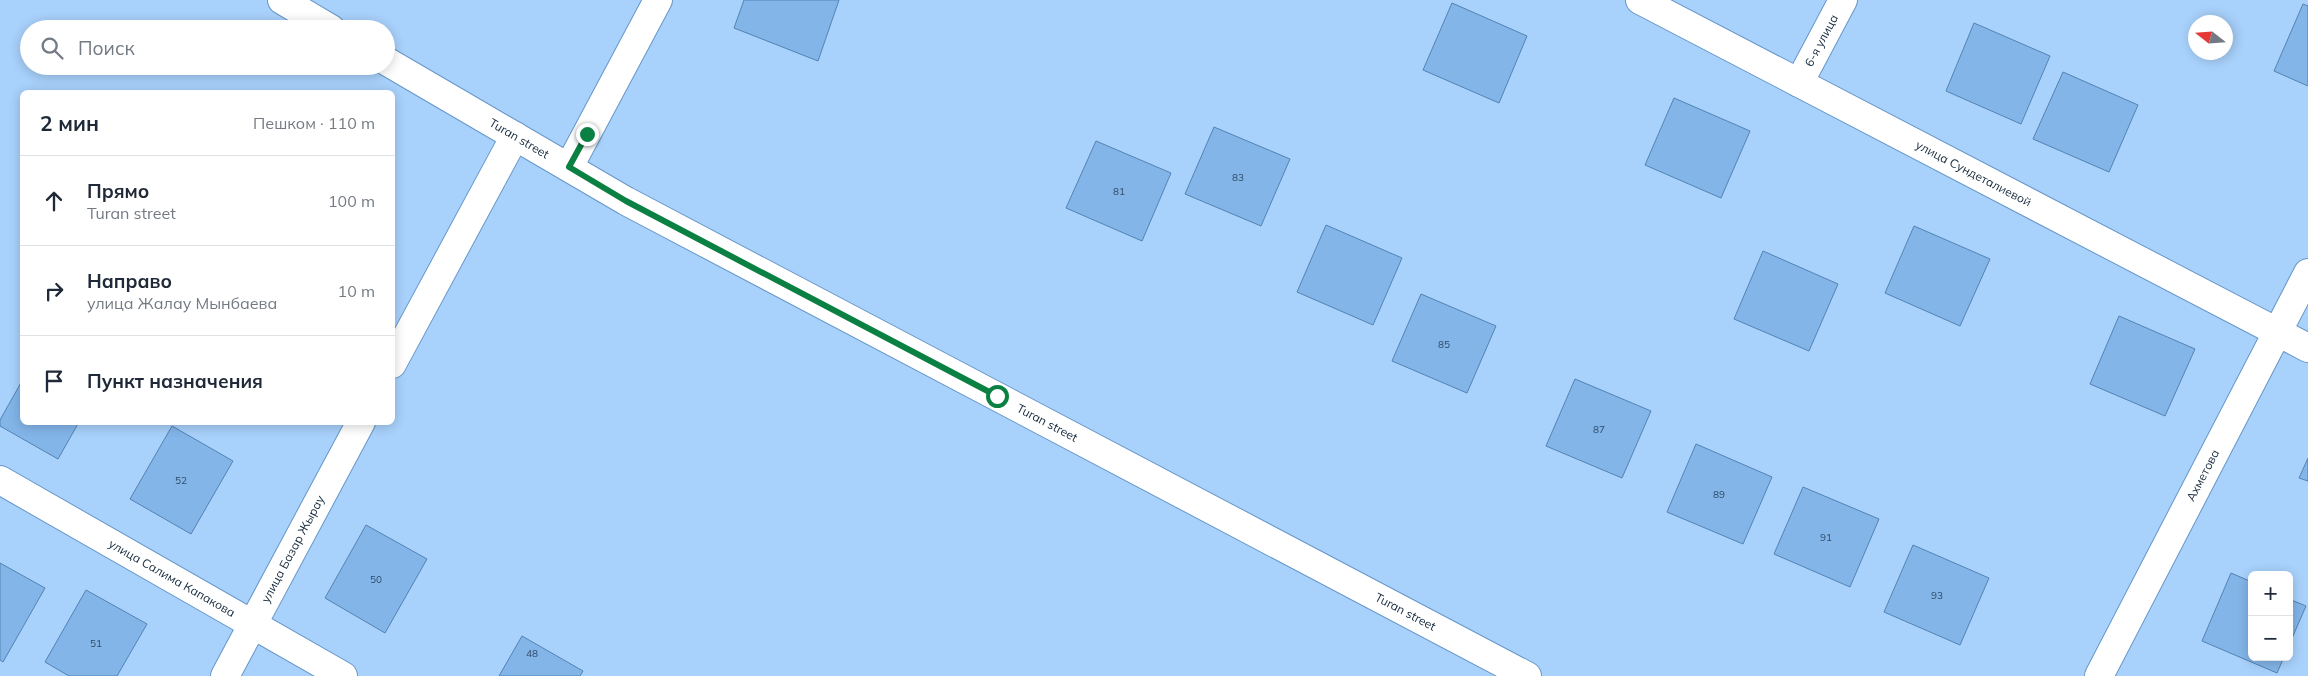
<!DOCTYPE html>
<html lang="ru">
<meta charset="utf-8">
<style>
:root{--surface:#fff;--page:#f2f2f3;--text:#1f2937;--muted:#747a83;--line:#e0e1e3}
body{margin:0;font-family:Mulish,sans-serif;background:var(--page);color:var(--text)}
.controls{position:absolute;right:15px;bottom:15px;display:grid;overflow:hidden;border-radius:8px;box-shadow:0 2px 12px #0003}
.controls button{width:45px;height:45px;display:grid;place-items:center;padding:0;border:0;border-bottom:1px solid var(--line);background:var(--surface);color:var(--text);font:25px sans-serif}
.compass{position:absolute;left:2188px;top:15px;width:45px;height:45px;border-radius:50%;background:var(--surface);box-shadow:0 2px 12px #0003;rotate:287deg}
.stop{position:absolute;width:15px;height:15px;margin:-11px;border:4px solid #0b8043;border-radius:50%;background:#fff}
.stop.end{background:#0b8043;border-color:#fff;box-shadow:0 1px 5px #0008}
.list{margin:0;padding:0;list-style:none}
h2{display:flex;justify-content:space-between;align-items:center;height:65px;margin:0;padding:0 20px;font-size:21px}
h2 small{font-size:16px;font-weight:400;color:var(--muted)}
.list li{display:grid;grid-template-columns:32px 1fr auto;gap:15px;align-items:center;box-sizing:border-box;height:90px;padding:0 20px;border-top:1px solid var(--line)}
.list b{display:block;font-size:19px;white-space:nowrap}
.list p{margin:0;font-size:16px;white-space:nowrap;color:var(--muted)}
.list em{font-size:16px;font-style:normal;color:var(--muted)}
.icon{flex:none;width:28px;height:28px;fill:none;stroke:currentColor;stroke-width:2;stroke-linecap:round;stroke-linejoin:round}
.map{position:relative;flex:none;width:2308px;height:676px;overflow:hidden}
.search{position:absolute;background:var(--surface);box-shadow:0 2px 12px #0003;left:20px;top:20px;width:375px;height:55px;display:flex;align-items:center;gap:12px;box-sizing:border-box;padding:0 18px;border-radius:28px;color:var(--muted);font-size:19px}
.panel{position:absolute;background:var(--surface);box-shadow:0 2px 12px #0003;left:20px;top:90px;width:375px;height:335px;border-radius:8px}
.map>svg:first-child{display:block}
.building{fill:#83b5e9;stroke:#5283b4}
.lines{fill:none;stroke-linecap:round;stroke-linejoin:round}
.minor-casing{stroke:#6697c9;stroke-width:30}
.tertiary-casing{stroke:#6697c9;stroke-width:30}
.minor{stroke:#fff;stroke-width:28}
.tertiary{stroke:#fff;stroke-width:28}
.route{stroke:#0b8043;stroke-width:6}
.labels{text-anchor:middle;stroke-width:4;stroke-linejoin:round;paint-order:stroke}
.number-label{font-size:10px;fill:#2f4b67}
.street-label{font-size:12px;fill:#13283c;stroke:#e4eef9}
</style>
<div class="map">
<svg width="2308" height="676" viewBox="0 0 2308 676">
<rect width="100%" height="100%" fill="#a8d1fb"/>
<path class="building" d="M744 0H839L818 61 734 28Z
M1452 3 1527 36 1499 103 1423 70Z
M2303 4 2308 6V86L2274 71Z
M1974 23 2050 56 2021 124 1946 91Z
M2063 72 2138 105 2109 172 2033 139Z
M1674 98 1750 131 1721 198 1645 165Z
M1214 127 1290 159 1261 226 1185 194Z
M1096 141 1171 173 1142 241 1066 208Z
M1326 225 1402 258 1373 325 1297 292Z
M1914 226 1990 259 1960 326 1885 293Z
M1763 251 1838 284 1809 351 1734 319Z
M1421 294 1496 326 1467 393 1392 361Z
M2119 316 2195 349 2165 416 2090 384Z
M1575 379 1651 411 1622 478 1546 446Z
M22 381V422H79L58 459 0 426V420Z
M172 426 233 461 191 534 130 499Z
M1696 444 1772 477 1743 544 1667 512Z
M2308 458V481L2299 478Z
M1803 487 1879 519 1850 587 1774 554Z
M366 525 427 559 385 633 325 598Z
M1913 545 1989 578 1960 645 1884 612Z
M0 563 45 588 3 662 0 660Z
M2231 573 2252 582V657H2284L2277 673 2202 641Z
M86 590 147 624 117 676H69L45 662Z
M2289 599 2306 606 2289 645Z
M522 636 583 671 580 676H499Z"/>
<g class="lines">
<g class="minor-casing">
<g id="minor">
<path id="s1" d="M1640 0 2308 348"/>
<path id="s2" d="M1799 83 1843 0"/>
<path d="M569 167 658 0"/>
<path d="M392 364 515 136"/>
<path id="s3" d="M0 480 343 676"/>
<path id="s4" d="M225 676 361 422"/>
<path id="s5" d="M2099 676 2308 273"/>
</g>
</g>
<g class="tertiary-casing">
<g id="tertiary">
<path d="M282 0 331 29"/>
<path id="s6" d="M386 61 626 201 1527 676"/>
</g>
</g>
<use href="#minor" class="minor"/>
<use href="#tertiary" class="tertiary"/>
</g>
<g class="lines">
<path class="route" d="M587 134 569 167 626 201 997 396"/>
</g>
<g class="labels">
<g class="number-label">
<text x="1238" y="181">83</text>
<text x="1119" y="195">81</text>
<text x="1444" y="348">85</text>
<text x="1599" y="433">87</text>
<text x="181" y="484">52</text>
<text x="1719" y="498">89</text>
<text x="1826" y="541">91</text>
<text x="376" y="583">50</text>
<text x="1937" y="599">93</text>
<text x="96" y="647">51</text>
<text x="532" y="657">48</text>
</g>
<g class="street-label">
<text dy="4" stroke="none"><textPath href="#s2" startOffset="48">6-я улица</textPath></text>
<text dy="4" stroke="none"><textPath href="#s6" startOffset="154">Turan street</textPath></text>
<text dy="4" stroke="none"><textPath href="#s1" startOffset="376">улица Сундеталиевой</textPath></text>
<text dy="4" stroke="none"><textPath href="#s6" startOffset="754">Turan street</textPath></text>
<text dy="4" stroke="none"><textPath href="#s5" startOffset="226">Ахметова</textPath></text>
<text dy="4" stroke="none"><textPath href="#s4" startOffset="144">улица Базар Жырау</textPath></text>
<text dy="4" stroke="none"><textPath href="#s3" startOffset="198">улица Салима Капакова</textPath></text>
<text dy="4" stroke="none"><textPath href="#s6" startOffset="1159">Turan street</textPath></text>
</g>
</g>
</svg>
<div class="controls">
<button>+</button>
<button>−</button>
</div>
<svg class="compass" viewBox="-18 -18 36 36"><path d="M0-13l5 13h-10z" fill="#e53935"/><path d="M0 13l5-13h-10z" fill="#747a83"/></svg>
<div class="stop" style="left:997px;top:396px"></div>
<div class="stop end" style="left:587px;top:134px"></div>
<div class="search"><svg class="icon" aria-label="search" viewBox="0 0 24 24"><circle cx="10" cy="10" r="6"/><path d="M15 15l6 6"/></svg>Поиск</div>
<section class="panel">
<h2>2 мин<small>Пешком · 110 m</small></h2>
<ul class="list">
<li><svg class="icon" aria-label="ahead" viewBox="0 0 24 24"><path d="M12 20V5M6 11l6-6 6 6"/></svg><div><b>Прямо</b><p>Turan street</p></div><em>100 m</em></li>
<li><svg class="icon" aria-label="right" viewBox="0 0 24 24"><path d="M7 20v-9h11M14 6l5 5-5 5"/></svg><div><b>Направо</b><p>улица Жалау Мынбаева</p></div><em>10 m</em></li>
<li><svg class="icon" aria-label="arrive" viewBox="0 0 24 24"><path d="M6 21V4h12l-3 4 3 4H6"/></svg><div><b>Пункт назначения</b></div></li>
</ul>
</section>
</div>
